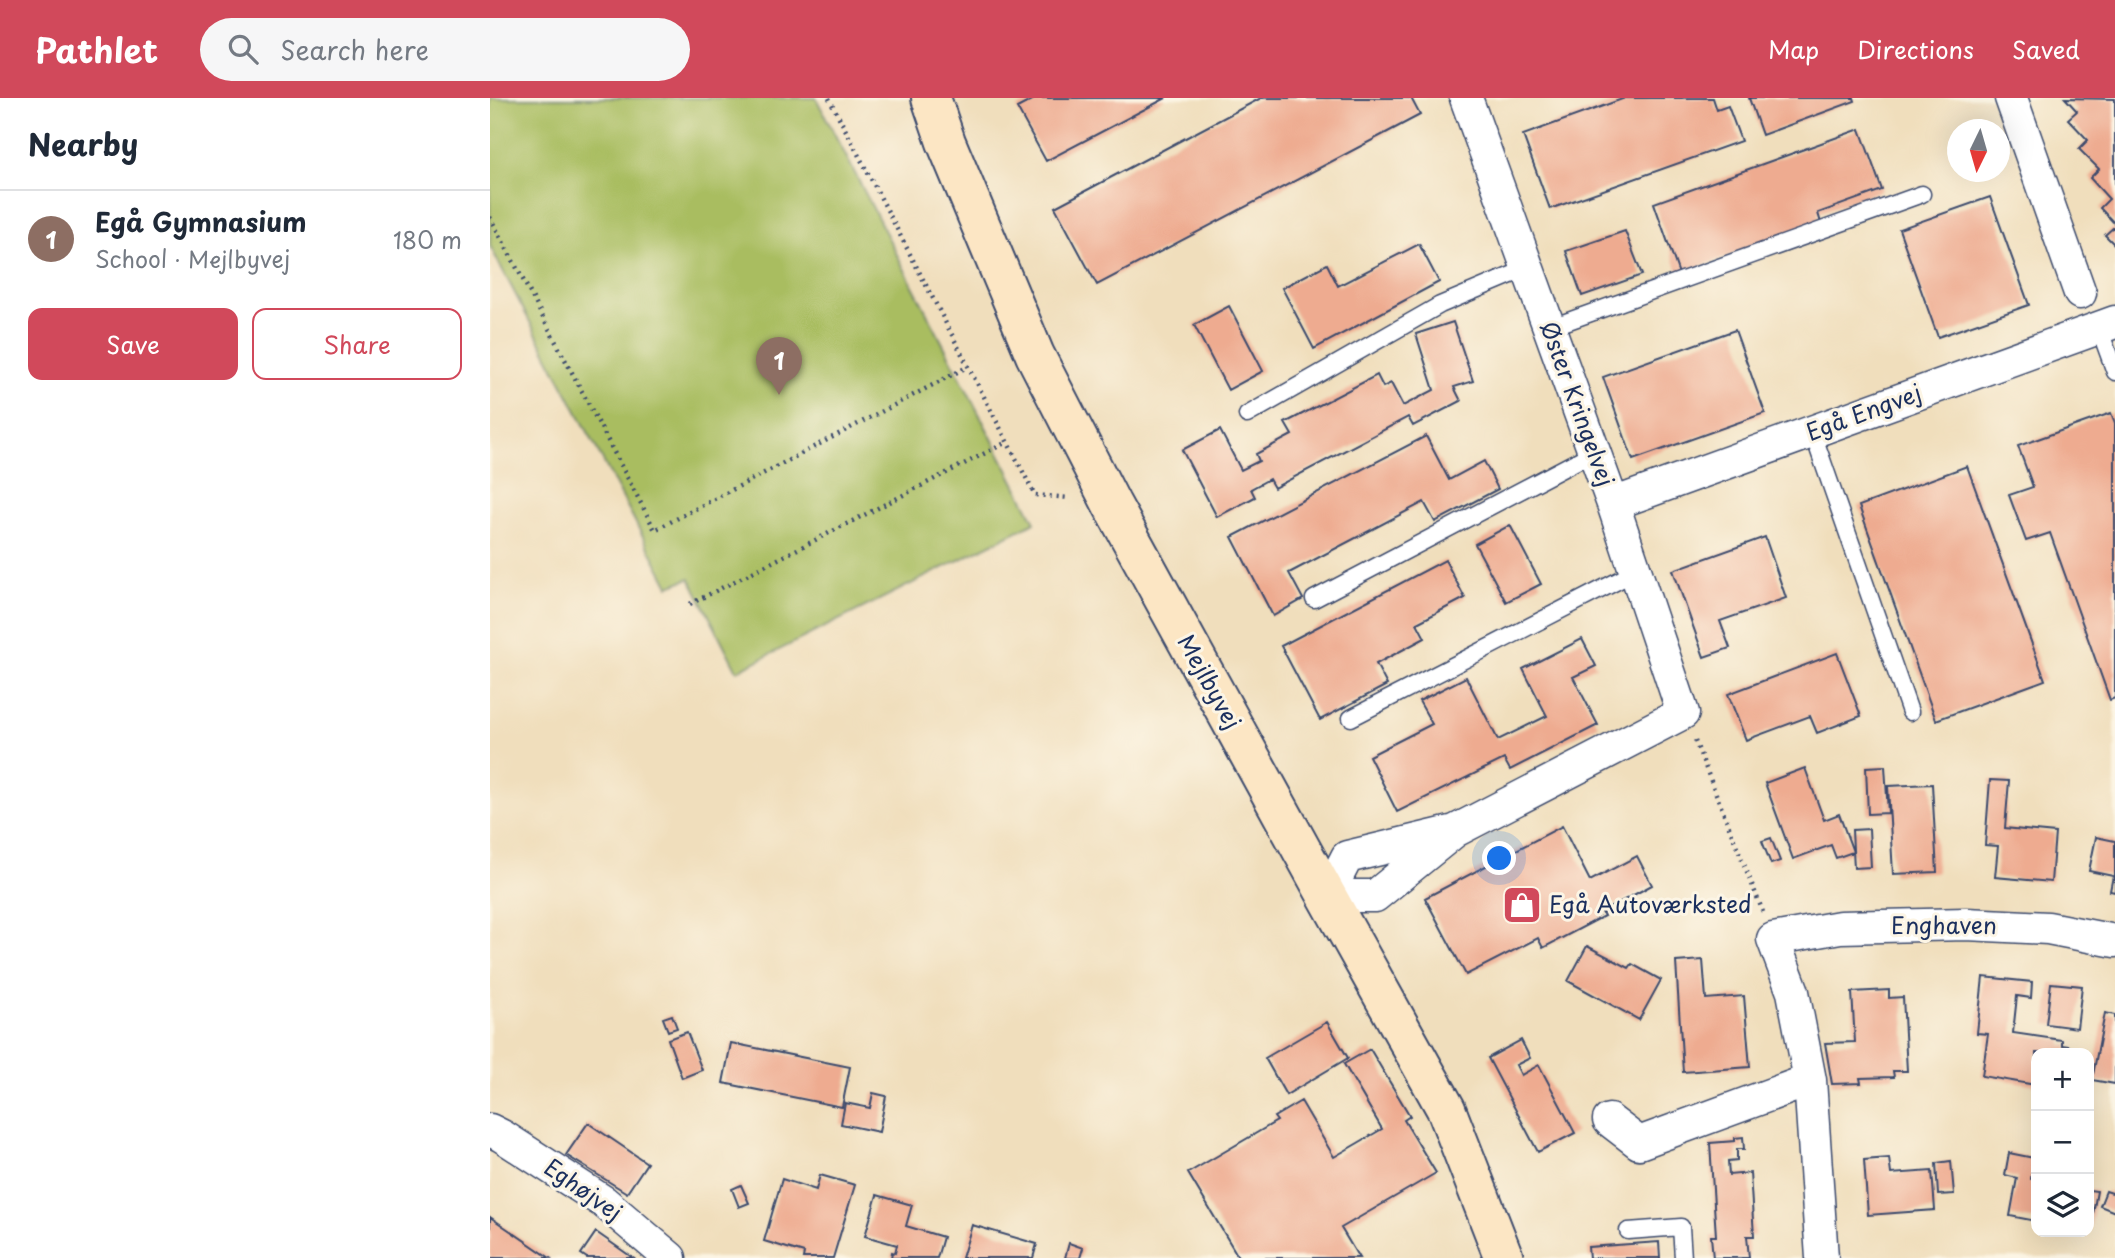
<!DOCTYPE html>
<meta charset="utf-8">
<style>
:root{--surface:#fff;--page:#f6f6f7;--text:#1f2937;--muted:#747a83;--line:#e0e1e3;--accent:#d1495b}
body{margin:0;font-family:"Playpen Sans",sans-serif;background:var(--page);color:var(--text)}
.controls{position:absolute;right:21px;bottom:21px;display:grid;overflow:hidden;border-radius:14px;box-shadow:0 7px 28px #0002}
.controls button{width:63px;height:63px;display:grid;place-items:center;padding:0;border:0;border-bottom:2px solid var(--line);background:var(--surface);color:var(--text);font:35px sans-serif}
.compass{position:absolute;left:1457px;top:21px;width:63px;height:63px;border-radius:50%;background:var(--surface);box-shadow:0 7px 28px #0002;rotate:185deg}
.you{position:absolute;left:1010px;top:761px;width:24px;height:24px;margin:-18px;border:5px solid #fff;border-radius:50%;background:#1a73e8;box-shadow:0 0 0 10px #1a73e833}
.badge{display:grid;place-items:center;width:46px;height:46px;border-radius:50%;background:var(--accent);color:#fff;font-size:23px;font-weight:700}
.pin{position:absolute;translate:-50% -58px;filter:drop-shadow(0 2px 4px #0008)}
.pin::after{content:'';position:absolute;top:37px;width:24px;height:21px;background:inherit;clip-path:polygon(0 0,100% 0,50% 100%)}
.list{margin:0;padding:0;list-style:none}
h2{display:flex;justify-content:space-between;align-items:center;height:91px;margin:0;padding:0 28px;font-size:30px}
h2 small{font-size:23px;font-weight:400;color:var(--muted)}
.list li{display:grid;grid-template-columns:46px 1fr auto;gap:21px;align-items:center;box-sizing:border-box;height:98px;padding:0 28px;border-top:2px solid var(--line)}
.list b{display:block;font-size:26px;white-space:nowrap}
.list p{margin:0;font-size:23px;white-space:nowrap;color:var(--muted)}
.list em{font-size:23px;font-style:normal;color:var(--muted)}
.actions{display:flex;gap:14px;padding:21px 28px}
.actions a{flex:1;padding:16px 0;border:2px solid var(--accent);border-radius:14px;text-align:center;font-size:24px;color:var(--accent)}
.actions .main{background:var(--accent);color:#fff}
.icon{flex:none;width:38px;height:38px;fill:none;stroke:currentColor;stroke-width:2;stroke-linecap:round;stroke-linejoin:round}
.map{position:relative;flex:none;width:1625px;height:1160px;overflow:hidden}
header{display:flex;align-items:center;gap:42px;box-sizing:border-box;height:98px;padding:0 35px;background:var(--accent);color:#fff}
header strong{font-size:33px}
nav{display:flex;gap:38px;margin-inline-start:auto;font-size:24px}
.search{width:490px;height:63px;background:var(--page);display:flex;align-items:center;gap:18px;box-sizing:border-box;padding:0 24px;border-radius:38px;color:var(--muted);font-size:26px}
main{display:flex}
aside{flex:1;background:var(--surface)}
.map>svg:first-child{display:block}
.green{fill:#a9bd61;stroke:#627660;stroke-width:2}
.building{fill:#eeab90}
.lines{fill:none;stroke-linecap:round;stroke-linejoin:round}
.lane-casing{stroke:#3b496c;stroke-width:19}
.street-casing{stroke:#3b496c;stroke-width:35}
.secondary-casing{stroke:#3b496c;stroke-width:42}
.path{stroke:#3b496c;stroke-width:4.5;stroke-dasharray:2 5;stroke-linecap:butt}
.lane{stroke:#fff;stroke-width:16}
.street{stroke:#fff;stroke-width:32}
.secondary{stroke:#fce6c4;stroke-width:38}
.labels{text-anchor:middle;stroke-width:6;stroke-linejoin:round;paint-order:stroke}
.street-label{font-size:23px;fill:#1b2f5e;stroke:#fcf5e5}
.poi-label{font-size:23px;fill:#1b2f5e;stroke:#fcf5e5;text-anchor:start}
</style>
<header>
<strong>Pathlet</strong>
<div class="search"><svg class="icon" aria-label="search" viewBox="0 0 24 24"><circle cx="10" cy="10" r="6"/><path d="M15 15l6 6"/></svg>Search here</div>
<nav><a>Map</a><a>Directions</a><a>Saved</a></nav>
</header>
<main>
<aside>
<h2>Nearby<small></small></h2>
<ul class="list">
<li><span class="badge" style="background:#8d6e63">1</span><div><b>Egå Gymnasium</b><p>School · Mejlbyvej</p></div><em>180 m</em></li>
</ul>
<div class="actions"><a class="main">Save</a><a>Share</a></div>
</aside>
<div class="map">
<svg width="1625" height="1160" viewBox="0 0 1625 1160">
<rect width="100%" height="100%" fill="#fcf5e5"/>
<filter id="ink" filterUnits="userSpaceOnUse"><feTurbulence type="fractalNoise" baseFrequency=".0143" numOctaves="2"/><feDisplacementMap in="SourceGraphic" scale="14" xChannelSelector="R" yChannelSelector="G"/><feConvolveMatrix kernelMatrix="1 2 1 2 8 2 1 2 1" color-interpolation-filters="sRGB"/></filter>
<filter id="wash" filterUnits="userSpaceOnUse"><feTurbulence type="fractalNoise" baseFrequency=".00686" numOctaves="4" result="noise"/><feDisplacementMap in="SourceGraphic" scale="28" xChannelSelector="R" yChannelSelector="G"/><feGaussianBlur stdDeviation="1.57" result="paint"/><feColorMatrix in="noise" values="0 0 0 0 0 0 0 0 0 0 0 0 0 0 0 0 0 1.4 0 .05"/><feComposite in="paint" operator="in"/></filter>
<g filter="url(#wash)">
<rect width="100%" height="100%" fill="#f0debc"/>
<path class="green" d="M0 0H326L545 424 247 573 200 480 179 488 0 148Z"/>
<g id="blocks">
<path class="building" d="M546 0H676L556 63 527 10Z
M771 0H921L930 17 607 187 565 109Z
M1135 0H1223L1227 12 1238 8 1251 43 1060 111 1033 37Z
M1259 0H1364L1365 3 1272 37Z
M1575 0 1625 1V126L1610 110 1619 101 1600 80 1609 71 1589 51 1598 42 1578 21 1587 13Z
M1370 31 1392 92 1328 115 1331 125 1189 176 1164 105Z
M1500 99 1539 207 1448 239 1409 131Z
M1625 128V147L1615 137Z
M1135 133 1152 177 1092 198 1076 153Z
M929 146 949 184 824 251 792 190 837 166 848 188Z
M739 208 773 273 738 292 704 227Z
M963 224 983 283 964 289 971 303 923 328 918 319 784 390 779 381 761 391 765 399 727 419 692 352 730 332 751 372 769 363 766 356 802 337 795 325 887 277 893 289 901 285 913 308 944 292 926 236Z
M1245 232 1275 315 1143 362 1113 279Z
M1621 315 1625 325V600L1620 602 1560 435 1536 443 1519 397 1543 389 1528 348Z
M936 338 959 382 994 363 1008 391 945 424 934 404 799 475 813 501 783 518 742 439Z
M1477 368 1555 582 1446 622 1369 408Z
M1020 427 1051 486 1016 504 985 446Z
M1275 439 1296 500 1230 523 1240 550 1214 559 1183 472Z
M955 462 975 500 927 525 935 540 886 566 897 587 830 622 791 548Z
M1092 541 1106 568 1083 579 1108 627 1020 672 1014 661 907 714 879 658 942 626 929 603 976 579 1008 642 1057 618 1033 571Z
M1347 555 1371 618 1327 635 1320 618 1256 642 1238 596Z
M1395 668 1398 715 1378 716 1376 669Z
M1315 670 1334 722 1349 716 1363 754 1346 760 1341 747 1303 761 1275 685Z
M1500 682 1519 683 1515 730 1565 735 1561 784 1505 779 1508 748 1495 747Z
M1442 686 1447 774 1403 776 1398 688Z
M1072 728 1100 783 1147 758 1162 787 1112 814 1114 818 1053 850 1048 840 976 877 935 800Z
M1379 731 1381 769 1364 770 1362 732Z
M1606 739 1625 743V794L1620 793 1623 778 1599 773Z
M1281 740 1290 763 1281 766 1272 743Z
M1097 848 1139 870 1142 866 1171 882 1149 922 1078 883Z
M1213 862 1216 901 1254 898 1260 969 1193 974 1186 864Z
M1493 879 1542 884 1541 900 1527 898 1523 935 1572 942V947L1579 948 1578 955H1546V987L1492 978 1498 936 1487 935Z
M1561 885 1592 888 1587 930 1556 926Z
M1399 892V900L1413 899 1417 973H1403L1404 979 1370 980 1371 985 1342 986 1335 945 1365 944 1362 894Z
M1615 915 1625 917V986L1602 982Z
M182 917 187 930 178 933 173 920Z
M837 924 858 960 796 997 775 960Z
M197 934 212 972 192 980 178 941Z
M1031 942 1040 960 1026 967 1031 977 1049 967 1085 1035 1048 1054 998 960Z
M241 945 360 969 352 1009 233 985Z
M880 951 920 1018 914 1022 946 1075 851 1130 869 1160H749L698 1075 787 1023 784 1019 811 1003 844 1059 892 1031 854 966Z
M383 995 396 998 389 1034 351 1026 355 1005 380 1010Z
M98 1025 157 1065 137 1095 76 1057Z
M1253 1039 1254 1051H1247V1062L1238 1063 1239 1077 1260 1075 1264 1138H1257L1259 1160H1223L1221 1138H1226L1220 1045 1245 1043V1040Z
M1519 1055 1544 1060 1541 1081 1546 1082V1123L1520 1118 1527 1080 1515 1077Z
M1399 1060 1401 1076 1442 1073 1445 1112 1378 1117 1374 1062Z
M1461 1063 1464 1096 1448 1097 1446 1065Z
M330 1077 365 1087 343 1160H313L314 1155 274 1143 292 1081 326 1092Z
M251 1087 259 1105 249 1109 242 1091Z
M1599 1092 1607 1093 1600 1133H1599Z
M1616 1093 1625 1096V1114L1610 1108Z
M387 1097 422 1107 416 1128 453 1139 447 1160H401L402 1154 405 1155 407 1147 375 1138Z
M0 1119 60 1160H0Z
M482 1127 547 1146 543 1160H472Z
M106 1134 143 1160H97L91 1156Z
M1169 1144 1170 1160H1099L1098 1149Z
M579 1145 593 1150 590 1160H575Z"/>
</g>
</g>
<g filter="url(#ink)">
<use href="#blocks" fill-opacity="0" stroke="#3b496c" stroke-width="2"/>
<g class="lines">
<g class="lane-casing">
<path id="lane" d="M1059 230 1432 96
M1609 230 1625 274
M757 317 950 207 1038 170
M1322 333 1420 614
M824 501 1104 354
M861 620 1145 474
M1138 1133 1191 1129 1193 1160"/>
</g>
<g class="street-casing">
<path id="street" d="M1521 0 1590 195
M1123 406 1625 224
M965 733 857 759 837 798H885L965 733 1193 615 1123 406 976 0
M1119 1022 1149 1045 1320 982
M0 1032 12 1038 114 1104 180 1160
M1332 1160 1320 982 1303 894 1283 841 1350 829 1476 826 1558 830 1625 843"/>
</g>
<g class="secondary-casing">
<path id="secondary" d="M441 0 456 44 545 257 621 405 837 798 956 1011 1014 1160"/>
</g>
<path class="path" d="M339 0 545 397 580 400
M0 119 165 432 477 269
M200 506 517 344
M1205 643 1273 814"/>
<use href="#lane" class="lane"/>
<use href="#street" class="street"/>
<use href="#secondary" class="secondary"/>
</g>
</g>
<defs>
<g id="shop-square" transform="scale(2.0125)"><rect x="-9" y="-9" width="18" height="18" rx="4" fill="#d1495b" stroke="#fcf5e5"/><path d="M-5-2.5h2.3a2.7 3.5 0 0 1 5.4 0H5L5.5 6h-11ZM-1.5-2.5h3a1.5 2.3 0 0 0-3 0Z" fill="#fff"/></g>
</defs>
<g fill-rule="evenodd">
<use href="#shop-square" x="1032" y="807"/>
</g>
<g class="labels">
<g class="street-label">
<text transform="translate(1087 306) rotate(70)" y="8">Øster Kringelvej</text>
<text transform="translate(1374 315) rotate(-20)" y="8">Egå Engvej</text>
<text transform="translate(719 584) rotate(61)" y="8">Mejlbyvej</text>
<text x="1454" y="836">Enghaven</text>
<text transform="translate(93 1092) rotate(35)" y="8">Eghøjvej</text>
</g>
<g class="poi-label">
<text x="1059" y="815">Egå Autoværksted</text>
</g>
</g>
</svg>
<div class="controls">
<button>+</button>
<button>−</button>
<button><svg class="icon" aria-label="layers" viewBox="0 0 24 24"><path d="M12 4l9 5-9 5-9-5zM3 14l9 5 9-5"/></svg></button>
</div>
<svg class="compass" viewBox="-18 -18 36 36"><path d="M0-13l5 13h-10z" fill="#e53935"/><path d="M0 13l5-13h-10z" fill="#747a83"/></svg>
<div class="you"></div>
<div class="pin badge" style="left:289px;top:297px;background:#8d6e63">1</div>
</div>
</main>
